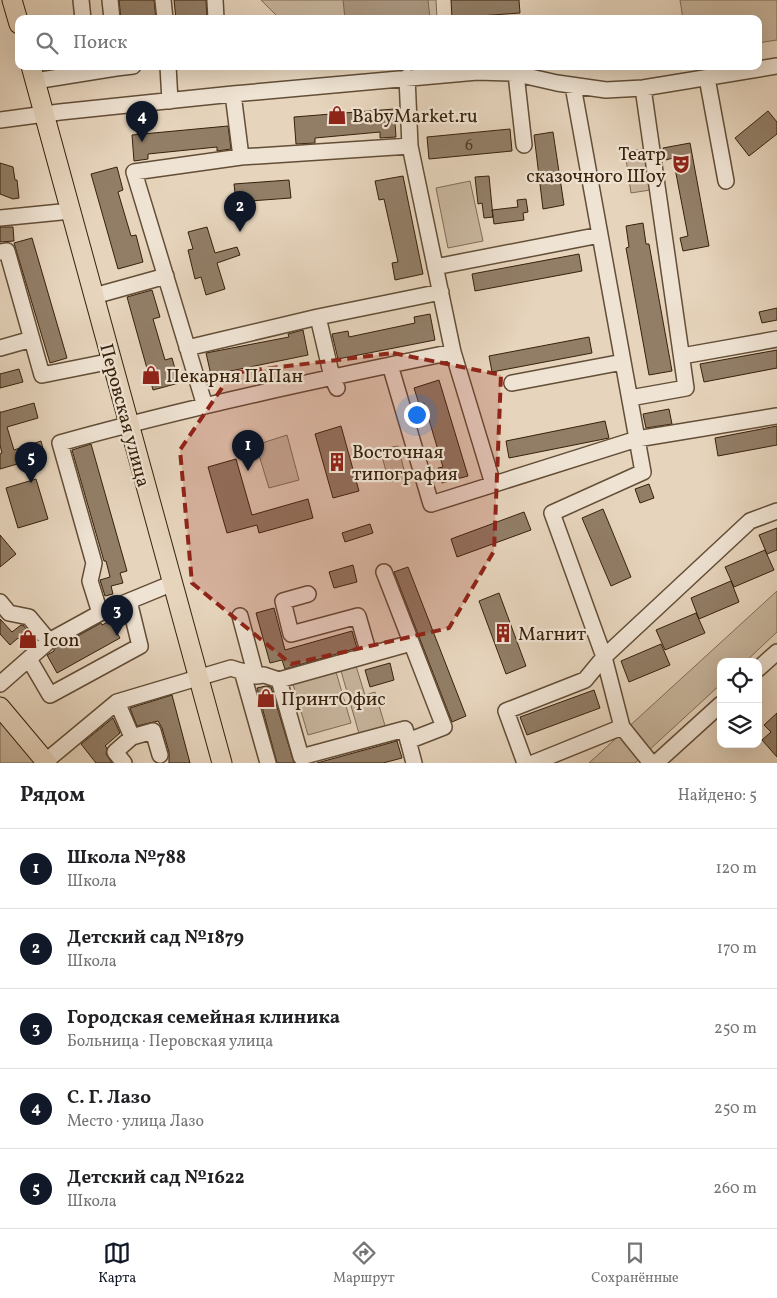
<!DOCTYPE html>
<html lang="ru">
<meta charset="utf-8">
<style>
:root{--surface:#fff;--page:#f6f6f6;--text:#202124;--muted:#757577;--line:#e0e0e0;--accent:#111827}
body{margin:0;font-family:Vollkorn,serif;background:var(--page);color:var(--text)}
.controls{position:absolute;right:15px;bottom:15px;display:grid;overflow:hidden;border-radius:10px;box-shadow:0 5px 20px #0002}
.controls button{width:45px;height:45px;display:grid;place-items:center;padding:0;border:0;border-bottom:1px solid var(--line);background:var(--surface);color:var(--text);font:25px sans-serif}
.you{position:absolute;left:416px;top:414px;width:18px;height:18px;margin:-12px;border:4px solid #fff;border-radius:50%;background:#1a73e8;box-shadow:0 0 0 8px #1a73e833}
.badge{display:grid;place-items:center;width:32px;height:32px;border-radius:50%;background:var(--accent);color:#fff;font-size:16px;font-weight:700}
.pin{position:absolute;translate:-50% -41px;filter:drop-shadow(0 1px 2px #0008)}
.pin::after{content:'';position:absolute;top:26px;width:18px;height:15px;background:inherit;clip-path:polygon(0 0,100% 0,50% 100%)}
.list{margin:0;padding:0;list-style:none}
h2{display:flex;justify-content:space-between;align-items:center;height:65px;margin:0;padding:0 20px;font-size:21px}
h2 small{font-size:16px;font-weight:400;color:var(--muted)}
.list li{display:grid;grid-template-columns:32px 1fr auto;gap:15px;align-items:center;box-sizing:border-box;height:80px;padding:0 20px;border-top:1px solid var(--line)}
.list b{display:block;font-size:19px;white-space:nowrap}
.list p{margin:0;font-size:16px;white-space:nowrap;color:var(--muted)}
.list em{font-size:16px;font-style:normal;color:var(--muted)}
.icon{flex:none;width:28px;height:28px;fill:none;stroke:currentColor;stroke-width:2;stroke-linecap:round;stroke-linejoin:round}
.map{position:relative;flex:none;width:777px;height:763px;overflow:hidden}
.search{position:absolute;background:var(--surface);box-shadow:0 5px 20px #0002;left:15px;right:15px;top:15px;height:55px;display:flex;align-items:center;gap:12px;box-sizing:border-box;padding:0 18px;border-radius:10px;color:var(--muted);font-size:19px}
.sheet{height:465px;background:var(--surface)}
nav{display:flex;justify-content:space-around;align-items:center;box-sizing:border-box;height:70px;border-top:1px solid var(--line);background:var(--surface);font-size:14px;color:var(--muted)}
nav a{display:grid;justify-items:center;gap:2px}
nav .on{color:var(--accent)}
.map>svg:first-child{display:block}
.green{fill:#c8b69e;stroke:#806c54}
.water{fill:#aa9780;stroke:#7c6851}
.building{fill:#927e67;stroke:#37210b}
.lines{fill:none;stroke-linecap:round;stroke-linejoin:round}
.minor-casing{stroke:#634e37;stroke-width:18}
.major-casing{stroke:#37210b;stroke-width:21}
.minor{stroke:#efe3d3;stroke-width:15}
.major{stroke:#e6d4bc;stroke-width:19}
.marked{fill:#8f2418;fill-opacity:0.2;stroke:#8f2418;stroke-width:4;stroke-dasharray:10 6;stroke-linejoin:round}
.labels{text-anchor:middle;stroke-width:4.5;stroke-linejoin:round;paint-order:stroke}
.number-label{font-size:16px;fill:#4e3822}
.poi-label{font-size:19px;fill:#37210b;stroke:#efe3d3;text-anchor:start}
.street-label{font-size:19px;fill:#37210b;stroke:#efe3d3}
</style>
<div class="map">
<svg width="777" height="763" viewBox="0 0 777 763">
<rect width="100%" height="100%" fill="#e6d4bc"/>
<filter id="stains"><feTurbulence type="fractalNoise" baseFrequency=".004" numOctaves="4"/><feColorMatrix values="0 0 0 0 .2 0 0 0 0 .09 0 0 0 0 .02 0 0 0 .5 -.17"/></filter>
<radialGradient id="worn" r=".72"><stop offset=".6" stop-color="#630" stop-opacity="0"/><stop offset="1" stop-color="#630" stop-opacity=".3"/></radialGradient>
<path class="green" d="M261 0H436L437 19H280Z
M680 0H777V40L758 43V19H683Z
M643 149 650 190 631 193 625 152Z
M470 181 483 241 448 248 436 188Z
M287 435 299 480 269 488 256 445Z
M398 446 406 478 389 482 380 449Z
M777 591V632L745 662H721V684L635 763H589Z
M356 666 365 695 375 692 386 729 360 737 341 671Z
M336 672 351 723 308 735 293 684Z
M0 716 40 763H0Z"/>
<path class="water" d="M343 0H428L430 19H345Z"/>
<path class="building" d="M119 0H154L156 19H121Z
M174 0H206L207 19H176Z
M451 0H519L520 13 452 18Z
M394 109 396 137 380 138V132L315 138V143L296 144 294 117Z
M768 111 777 122V134L749 156 735 138Z
M228 126 231 149 217 151V147L148 154V159L134 161 132 135Z
M510 129 512 151 429 159 427 137Z
M553 132 564 205 543 209 534 135Z
M690 143 709 246 683 251 680 238 688 236 673 158 666 160 663 148Z
M0 163 13 167 15 180H17L19 198 13 199 0 194Z
M117 167 123 190 118 192 131 236 136 235 143 262 118 269 91 174Z
M403 176 423 274 395 280 392 263 398 262 384 199 379 200 375 181Z
M489 176 493 217 484 218 482 203 478 204 475 177Z
M289 180 291 198 236 202 234 184Z
M526 199 528 212 523 213 524 220 494 224 492 210 518 207 517 200Z
M643 223 646 244H649L672 371 649 375 626 248 629 247 626 226Z
M0 227H13L14 241 0 242Z
M207 227 215 253 237 247 240 255 217 263 225 289 206 295 201 277 195 279 188 250 193 249 188 232Z
M32 238 67 358 50 363 14 243Z
M579 254 582 271 475 291 472 274Z
M152 290 160 317 153 319 165 360 172 358 179 383 153 390 127 297Z
M777 308V320L762 323 759 312Z
M430 314 435 340 338 359 332 334 348 331 349 337 415 323 414 317Z
M303 330 308 355 211 375 206 353 289 337 288 334Z
M589 337 592 353 492 372 489 356Z
M777 350V368L704 382 700 364Z
M19 369 23 382 0 388V374Z
M439 380 468 476 442 483 438 468 443 467 424 403 419 404 414 388Z
M34 403 38 418 7 427 14 450 41 441 45 456 0 469V454L2 453 0 445V412H2Z
M669 409 672 424 646 428 643 414Z
M605 421 609 438 509 458 506 441Z
M341 426 359 491 333 498 315 434Z
M777 426V445L718 456 715 438Z
M91 444 127 571 120 573 123 583 111 586 113 594 105 596 100 580 110 577 106 561H104L72 450Z
M236 459 252 515 308 499 313 518 259 533 257 525 227 533 208 467Z
M36 479 48 519 18 528 6 488Z
M649 484 654 498 640 503 635 489Z
M603 509 631 577 611 586 582 518Z
M524 512 531 530 457 557 451 539Z
M370 524 373 533 345 542 342 533Z
M777 528V550L767 554 759 535Z
M0 535 16 554 0 567Z
M765 550 774 570 734 587 725 567Z
M353 565 357 582 334 588 329 572Z
M408 567 466 716 452 722 394 572Z
M731 581 739 602 699 619 691 598Z
M499 593 526 666 506 674 479 601Z
M274 608 285 650 352 631 357 648 285 669 282 660 270 663 256 613Z
M696 613 705 633 665 650 656 630Z
M0 619 12 632 21 625H23L32 637 23 644 18 638 10 645 0 634Z
M110 621 120 638 57 673 47 655 54 651V649L101 623 102 625Z
M661 644 670 665 629 682 621 661Z
M390 663 394 680 370 687 365 670Z
M266 686 271 687 294 763H277L257 688Z
M594 690 600 708 527 735 520 717Z
M172 695 186 748 190 763H169V752L162 728 158 721 137 726 130 708Z
M777 713V757L762 740 771 732 764 725Z
M113 718 120 733 105 746 107 748 106 754 112 763H96L81 744Z
M397 741 402 758 383 763H317Z"/>
<g class="lines">
<g class="minor-casing">
<path id="minor" d="M81 0 83 19
M110 0 112 19
M163 0 165 19
M215 0 216 19
M168 66 170 101
M116 68 133 66
M516 74 524 145
M407 77 410 146 453 352 493 484
M707 78 726 181
M35 81 116 68V66
M573 86 643 472 552 513 604 657 622 727 651 763
M233 94 241 157
M0 120 60 112 233 94 477 72 513 73 557 83 606 90 643 88 777 66
M0 218 71 211
M0 252 7 251 42 375 112 361
M435 267 600 235
M94 296 166 276
M318 317 332 377 337 388
M0 348 32 339
M187 348 318 317 441 292
M682 356 777 339
M390 365 431 504 637 439 777 416
M512 383 623 362
M630 398 686 388 643 88
M205 406 134 172 241 157 410 146
M384 572 444 727 408 741
M308 594 283 601 291 634 358 616 369 654
M0 602 9 613 29 617 49 641
M100 613 90 581 94 563 60 443C190 407 321 379 453 352
M240 616 256 676
M29 659 50 695 140 646 129 601
M758 669 777 652
M242 671 268 763
M279 680 301 757 405 729 414 763
M0 684 49 641 100 613 173 583
M117 702 132 737 153 731 160 755
M46 761 117 702 231 668 256 676 264 675 279 680 411 643
M124 763 115 752 132 737
M525 763 506 711 585 680 604 657 750 521 777 511
M533 763 622 727
M656 763 721 704"/>
</g>
<g class="major-casing">
<path id="major" d="M12 0 19 24
M31 66 222 763
M0 707 47 763"/>
</g>
<use href="#minor" class="minor"/>
<use href="#major" class="major"/>
</g>
<path class="marked" d="M393 353 501 375 494 551 449 628 291 664 192 583 180 450 232 373Z"/>
<defs>
<g id="shop-bare" transform="scale(1.5)"><path d="M-5-2.5h2.3a2.7 3.5 0 0 1 5.4 0H5L5.5 6h-11ZM-1.5-2.5h3a1.5 2.3 0 0 0-3 0Z" fill="#8f2418" stroke="#efe3d3" stroke-width="2.5" paint-order="stroke"/></g>
<g id="theatre-bare" transform="scale(1.5)"><path d="M-5-5.5Q0-4 5-5.5V0Q5 5 0 6Q-5 5-5 0ZM-3.3-2.5H-1v1.5H-3.3ZM1-2.5H3.3v1.5H1ZM-2.8 1Q0 5.5 2.8 1Z" fill="#8f2418" stroke="#efe3d3" stroke-width="2.5" paint-order="stroke"/></g>
<g id="building-bare" transform="scale(1.5)"><path d="M-4-6H4V6H1V3H-1V6H-4ZM-2.5-4.3h1.7v1.8h-1.7ZM.8-4.3h1.7v1.8H.8ZM-2.5-1h1.7V.8h-1.7ZM.8-1h1.7V.8H.8Z" fill="#8f2418" stroke="#efe3d3" stroke-width="2.5" paint-order="stroke"/></g>
</defs>
<g fill-rule="evenodd">
<use href="#shop-bare" x="337" y="115"/>
<use href="#theatre-bare" x="681" y="164"/>
<use href="#shop-bare" x="151" y="375"/>
<use href="#building-bare" x="337" y="462"/>
<use href="#building-bare" x="503" y="633"/>
<use href="#shop-bare" x="28" y="639"/>
<use href="#shop-bare" x="266" y="698"/>
</g>
<g class="labels">
<g class="number-label">
<text x="469" y="150">6</text>
</g>
<g class="poi-label">
<text x="352" y="122">BabyMarket.ru</text>
<text x="666" y="160" text-anchor="end">Театр<tspan x="666" dy="22">сказочного Шоу</tspan></text>
<text x="166" y="382">Пекарня ПаПан</text>
<text x="352" y="458">Восточная<tspan x="352" dy="22">типография</tspan></text>
<text x="518" y="640">Магнит</text>
<text x="43" y="646">Icon</text>
<text x="281" y="705">ПринтОфис</text>
</g>
<g class="street-label">
<text transform="translate(126 415) rotate(75)" y="7">Перовская улица</text>
</g>
</g>
<rect width="100%" height="100%" filter="url(#stains)"/>
<rect width="100%" height="100%" fill="url(#worn)"/>
</svg>
<div class="controls">
<button><svg class="icon" aria-label="locate" viewBox="0 0 24 24"><circle cx="12" cy="12" r="6"/><path d="M12 2v4M12 18v4M2 12h4M18 12h4"/></svg></button>
<button><svg class="icon" aria-label="layers" viewBox="0 0 24 24"><path d="M12 4l9 5-9 5-9-5zM3 14l9 5 9-5"/></svg></button>
</div>
<div class="you"></div>
<div class="pin badge" style="left:248px;top:471px">1</div>
<div class="pin badge" style="left:240px;top:232px">2</div>
<div class="pin badge" style="left:117px;top:636px">3</div>
<div class="pin badge" style="left:142px;top:142px">4</div>
<div class="pin badge" style="left:31px;top:483px">5</div>
<div class="search"><svg class="icon" aria-label="search" viewBox="0 0 24 24"><circle cx="10" cy="10" r="6"/><path d="M15 15l6 6"/></svg>Поиск</div>
</div>
<section class="sheet">
<h2>Рядом<small>Найдено: 5</small></h2>
<ul class="list">
<li><span class="badge">1</span><div><b>Школа №788</b><p>Школа</p></div><em>120 m</em></li>
<li><span class="badge">2</span><div><b>Детский сад №1879</b><p>Школа</p></div><em>170 m</em></li>
<li><span class="badge">3</span><div><b>Городская семейная клиника</b><p>Больница · Перовская улица</p></div><em>250 m</em></li>
<li><span class="badge">4</span><div><b>С. Г. Лазо</b><p>Место · улица Лазо</p></div><em>250 m</em></li>
<li><span class="badge">5</span><div><b>Детский сад №1622</b><p>Школа</p></div><em>260 m</em></li>
</ul>
</section>
<nav>
<a class="on"><svg class="icon" aria-label="map" viewBox="0 0 24 24"><path d="M3 6l6-2 6 2 6-2v14l-6 2-6-2-6 2zM9 4v14M15 6v14"/></svg>Карта</a>
<a><svg class="icon" aria-label="directions" viewBox="0 0 24 24"><path d="M12 3l9 9-9 9-9-9zM9 14v-3h6M13 9l2 2-2 2"/></svg>Маршрут</a>
<a><svg class="icon" aria-label="saved" viewBox="0 0 24 24"><path d="M7 4h10v16l-5-4-5 4z"/></svg>Сохранённые</a>
</nav>
